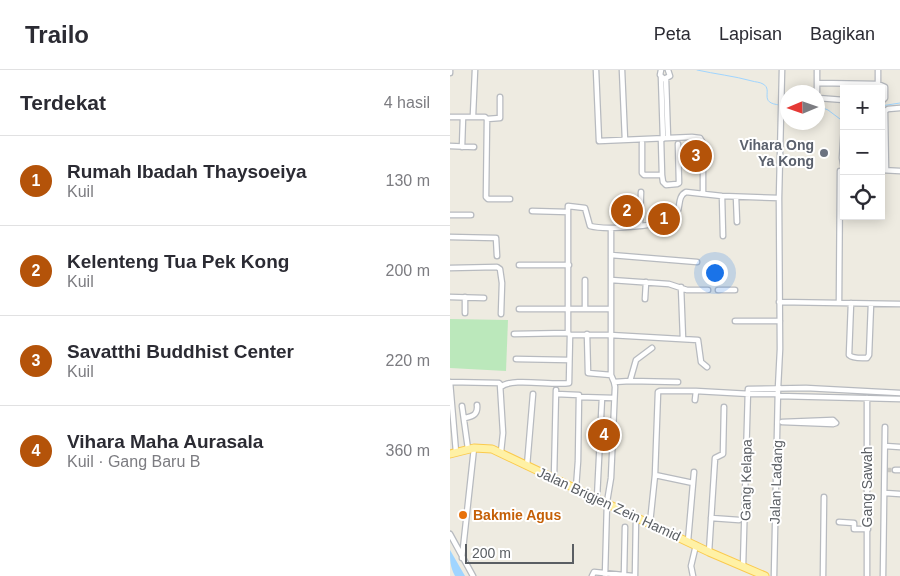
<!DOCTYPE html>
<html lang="id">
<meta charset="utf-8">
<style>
:root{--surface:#fff;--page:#f7f7f7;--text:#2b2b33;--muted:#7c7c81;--line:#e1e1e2;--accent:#b45309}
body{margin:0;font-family:Arial,sans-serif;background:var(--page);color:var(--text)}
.controls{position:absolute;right:15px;top:15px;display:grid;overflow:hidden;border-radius:0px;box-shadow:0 2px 12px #0003}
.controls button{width:45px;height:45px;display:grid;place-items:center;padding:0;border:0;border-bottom:1px solid var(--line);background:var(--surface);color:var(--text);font:25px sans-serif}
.compass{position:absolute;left:330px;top:15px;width:45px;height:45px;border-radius:50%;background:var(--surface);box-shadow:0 2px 12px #0003;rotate:268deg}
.scale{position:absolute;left:15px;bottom:12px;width:109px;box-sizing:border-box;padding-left:5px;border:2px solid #5a5e63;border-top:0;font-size:14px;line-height:18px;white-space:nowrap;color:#5a5e63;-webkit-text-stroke:4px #fff;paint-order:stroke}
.you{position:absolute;left:264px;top:202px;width:18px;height:18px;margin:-12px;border:4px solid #fff;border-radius:50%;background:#1a73e8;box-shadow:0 0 0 8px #1a73e833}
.badge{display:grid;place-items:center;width:32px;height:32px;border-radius:50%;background:var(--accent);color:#fff;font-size:16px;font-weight:700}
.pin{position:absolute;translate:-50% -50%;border:2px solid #fff;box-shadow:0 1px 5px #0006}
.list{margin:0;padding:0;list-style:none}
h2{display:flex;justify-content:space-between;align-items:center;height:65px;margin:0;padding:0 20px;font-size:21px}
h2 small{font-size:16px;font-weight:400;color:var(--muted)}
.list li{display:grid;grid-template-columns:32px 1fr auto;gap:15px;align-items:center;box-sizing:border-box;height:90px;padding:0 20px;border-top:1px solid var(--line)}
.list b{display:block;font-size:19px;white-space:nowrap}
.list p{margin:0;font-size:16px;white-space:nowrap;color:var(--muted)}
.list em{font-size:16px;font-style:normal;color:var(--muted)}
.icon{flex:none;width:28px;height:28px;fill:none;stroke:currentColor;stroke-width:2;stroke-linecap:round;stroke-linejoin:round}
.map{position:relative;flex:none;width:450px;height:506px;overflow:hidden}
header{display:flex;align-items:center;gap:30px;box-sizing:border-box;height:70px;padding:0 25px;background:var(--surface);border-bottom:1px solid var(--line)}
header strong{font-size:24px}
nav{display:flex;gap:28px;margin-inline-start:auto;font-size:18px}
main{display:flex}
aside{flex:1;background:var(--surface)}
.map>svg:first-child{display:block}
.green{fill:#bbe8bb}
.water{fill:#a0d5ff}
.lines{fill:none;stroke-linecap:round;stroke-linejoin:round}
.stream{stroke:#a0d5ff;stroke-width:1}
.minor-tunnel{stroke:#c9c8c2;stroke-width:4.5;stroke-dasharray:4.5 2;stroke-linecap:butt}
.minor-casing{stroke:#b7babf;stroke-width:7}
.primary-casing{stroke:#fbca4d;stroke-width:9}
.minor{stroke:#fff;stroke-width:4.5}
.primary{stroke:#fff1a5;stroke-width:7}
.worship-dot{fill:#6b7280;stroke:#fff;stroke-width:2}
.food-dot{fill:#e8710a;stroke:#fff;stroke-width:2}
.labels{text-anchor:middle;stroke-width:4;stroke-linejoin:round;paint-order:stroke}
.worship-label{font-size:14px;font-weight:bold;fill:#5b616d;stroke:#fff;text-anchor:end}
.street-label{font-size:14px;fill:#5a5e63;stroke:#fff}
.food-label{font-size:14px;font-weight:bold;fill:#c56008;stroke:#fff;text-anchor:start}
</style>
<header>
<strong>Trailo</strong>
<nav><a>Peta</a><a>Lapisan</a><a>Bagikan</a></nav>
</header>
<main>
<aside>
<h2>Terdekat<small>4 hasil</small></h2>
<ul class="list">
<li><span class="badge">1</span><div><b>Rumah Ibadah Thaysoeiya</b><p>Kuil</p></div><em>130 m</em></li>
<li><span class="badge">2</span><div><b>Kelenteng Tua Pek Kong</b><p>Kuil</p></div><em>200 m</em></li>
<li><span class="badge">3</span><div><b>Savatthi Buddhist Center</b><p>Kuil</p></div><em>220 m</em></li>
<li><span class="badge">4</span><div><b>Vihara Maha Aurasala</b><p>Kuil · Gang Baru B</p></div><em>360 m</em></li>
</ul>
</aside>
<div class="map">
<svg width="450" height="506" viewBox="0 0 450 506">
<rect width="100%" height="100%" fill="#eeebe1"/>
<path class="green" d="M0 249 58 250 56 301 0 298Z"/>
<path class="water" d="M0 480 15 506H5C0 497 0 490 0 480Z"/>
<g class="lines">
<path class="stream" d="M247 0C265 4 284 6 302 11 305 12 310 12 313 14 324 20 307 33 330 35
M368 36 378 40 394 52
M431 36 450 33"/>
<path class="minor-tunnel" d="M437 400H445"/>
<g class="minor-casing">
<path id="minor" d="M146 0 149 71 242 67 250 68 253 73V124
M172 0 175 70
M211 0 210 5 214 9 220 6 218 0
M0 3V0
M211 7 213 69
M216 9 218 68
M367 13 428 14V0
M428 14 435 17V28L431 32
M367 22V0
M368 28 394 30
M23 45 25 0
M0 47H35L37 49 36 127 38 129H60
M37 49 50 48V27
M394 56 392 88 394 100
M192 73V103L194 105H212L211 69
M0 76 24 77
M12 77 13 47
M431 100 450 101
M436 100 435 41 438 39 450 38
M212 105 213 112 216 115 227 114 229 113 228 74
M272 126 273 166
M286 127 287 152
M82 141 118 142
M0 145H21
M190 155 191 122
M0 167 46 168 47 186
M161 185 247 192
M69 195H119
M0 198 47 197 50 199 52 213 51 244
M135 210V239
M161 210 219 214 237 220H258
M231 217 233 269
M268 220H285
M0 227 34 228
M15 227V243
M195 229 196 212
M329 232 450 234
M389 233 390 101
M401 233 399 285C403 289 412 288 417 288L419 285 421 234
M69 239H161
M285 251H330
M64 264 118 263
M137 264 138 303 161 305
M120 265H160L248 270 251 292 257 297
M66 289 119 290
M180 311 186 290 202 278
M0 312 49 313 50 314 53 363 51 382
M0 312 6 382
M164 312 180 311 228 312
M51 317C61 307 103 316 119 313L120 265 118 263V136L135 138 140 156C154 160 215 157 225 146 232 139 226 127 236 122L272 126 329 128
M106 324 129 325 128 391 126 418
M328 326 450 329
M129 327 164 328
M245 330 246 321 300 324H328
M12 336 18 379
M15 348C24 346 28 344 27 335
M383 350 386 353 383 354 332 352Z
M435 376 450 377
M77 396 83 324
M445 400H450
M205 405 208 322 210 321H246
M104 408 106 320
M435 423 450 424
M147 428 152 328
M261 448 289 450
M389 452 404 453V459H418
M200 453 205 405 243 413
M0 464 23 506
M238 471 244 402
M259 482 265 388 273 384 274 337
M12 488 24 378
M293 496 298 319 356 318 450 323
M174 505 175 457
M142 506 144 502 183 506
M155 506 157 432 161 408 165 317 164 312 161 305V158
M185 506 186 446
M243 506 241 496 246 475
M324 506 328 318 330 279 329 128 332 0
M373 506 374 427
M417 506V328
M433 506 435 357"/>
</g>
<g class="primary-casing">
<path id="primary" d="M0 384 24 378 42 379 259 482 315 506"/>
</g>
<use href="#minor" class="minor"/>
<use href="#primary" class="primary"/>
</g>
<circle class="worship-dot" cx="374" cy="83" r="5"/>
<circle class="food-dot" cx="13" cy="445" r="5"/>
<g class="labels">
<g class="worship-label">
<text x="364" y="80">Vihara Ong<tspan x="364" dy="16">Ya Kong</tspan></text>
</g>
<g class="street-label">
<text transform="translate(296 410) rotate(-89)" y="5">Gang Kelapa</text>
<text transform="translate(326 412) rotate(-88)" y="5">Jalan Ladang</text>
<text transform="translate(417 417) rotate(-90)" y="5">Gang Sawah</text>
<text transform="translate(159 434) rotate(25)" y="5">Jalan Brigjen Zein Hamid</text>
</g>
<g class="food-label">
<text x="23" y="450">Bakmie Agus</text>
</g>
</g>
</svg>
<div class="controls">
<button>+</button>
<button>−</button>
<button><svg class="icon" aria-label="locate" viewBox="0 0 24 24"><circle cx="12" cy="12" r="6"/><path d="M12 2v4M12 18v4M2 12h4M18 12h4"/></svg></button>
</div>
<svg class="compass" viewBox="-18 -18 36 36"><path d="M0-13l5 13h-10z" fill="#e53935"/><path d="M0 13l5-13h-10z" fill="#7c7c81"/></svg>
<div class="scale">200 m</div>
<div class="you"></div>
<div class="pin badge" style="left:214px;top:149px">1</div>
<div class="pin badge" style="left:177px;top:141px">2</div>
<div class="pin badge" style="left:246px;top:86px">3</div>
<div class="pin badge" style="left:154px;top:365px">4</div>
</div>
</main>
